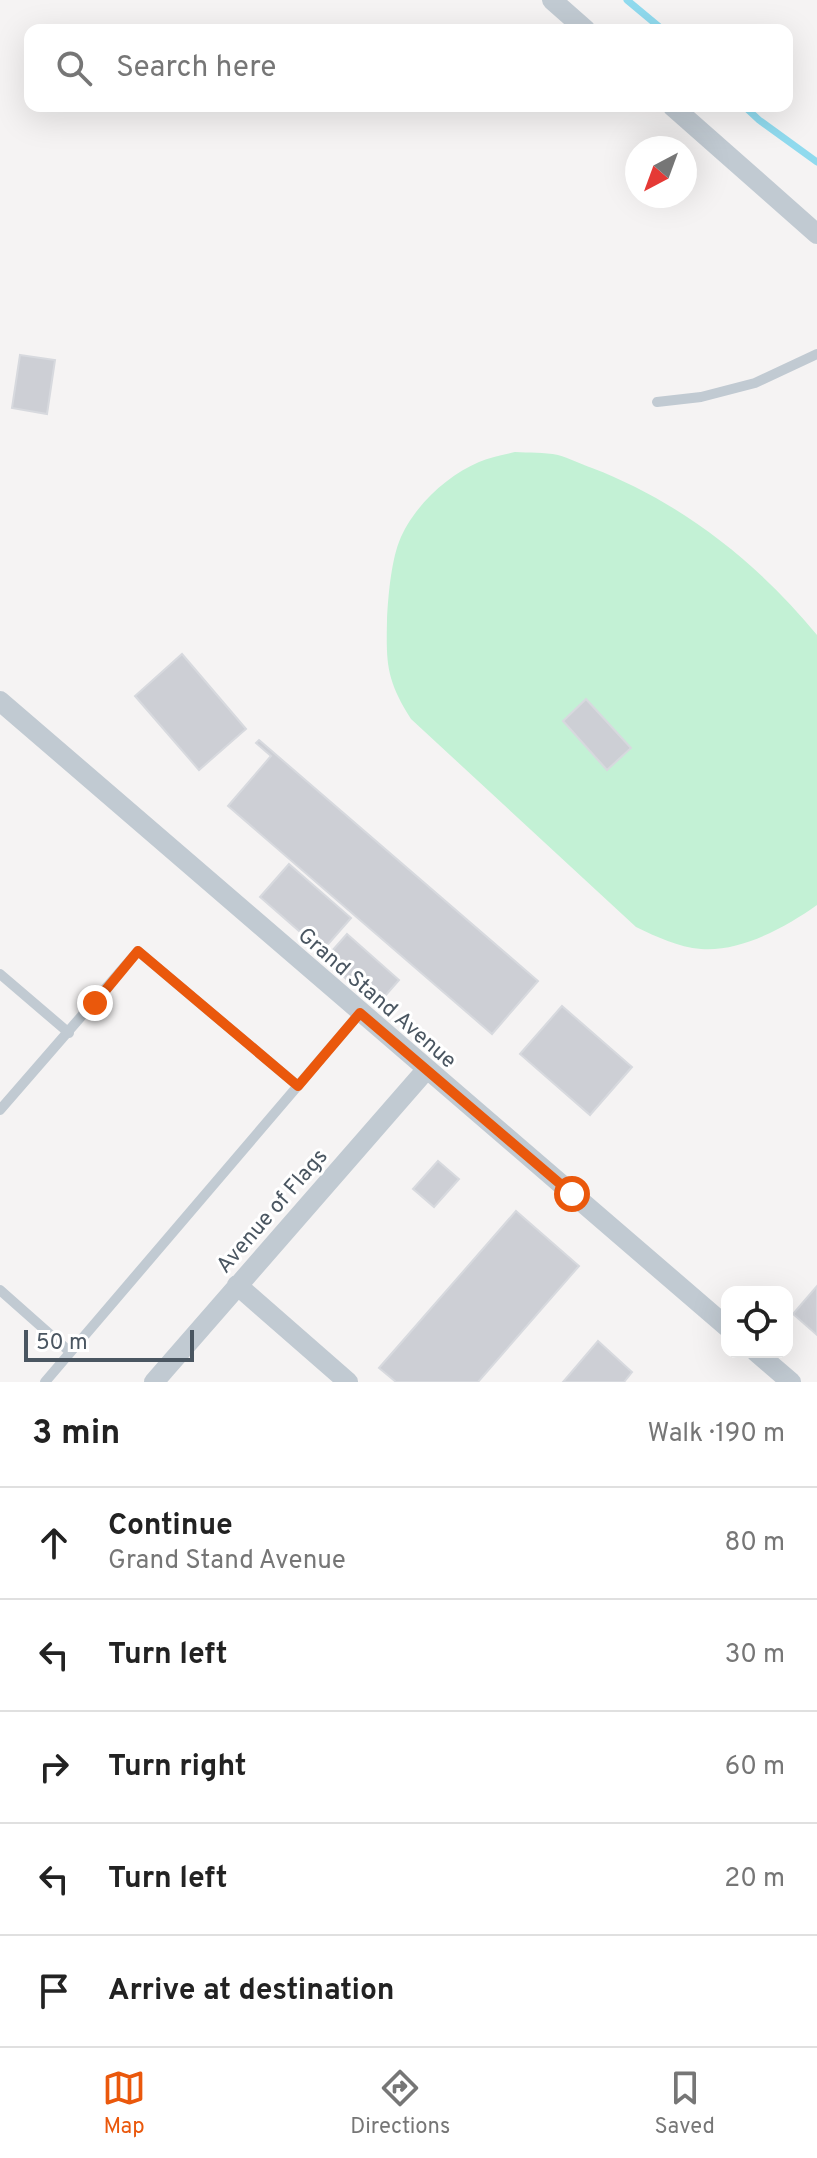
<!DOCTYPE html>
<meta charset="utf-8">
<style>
:root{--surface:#fff;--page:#f2f2f2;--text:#222;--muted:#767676;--line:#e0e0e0;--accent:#ea580c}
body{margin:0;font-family:Overpass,sans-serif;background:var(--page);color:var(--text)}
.controls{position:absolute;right:24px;bottom:24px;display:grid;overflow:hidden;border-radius:16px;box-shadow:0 8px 32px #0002}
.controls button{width:72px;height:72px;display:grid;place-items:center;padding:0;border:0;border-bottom:2px solid var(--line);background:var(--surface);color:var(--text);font:40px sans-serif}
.compass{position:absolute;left:625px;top:136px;width:72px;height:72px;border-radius:50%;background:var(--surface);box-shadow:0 8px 32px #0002;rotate:221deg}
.scale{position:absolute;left:24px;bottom:20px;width:170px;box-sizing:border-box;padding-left:8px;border:4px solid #4a5661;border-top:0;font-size:22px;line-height:28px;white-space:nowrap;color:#4a5661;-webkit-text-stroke:6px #fff;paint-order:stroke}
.stop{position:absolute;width:24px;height:24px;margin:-18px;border:6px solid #ea580c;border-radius:50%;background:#fff}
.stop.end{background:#ea580c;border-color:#fff;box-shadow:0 2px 8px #0008}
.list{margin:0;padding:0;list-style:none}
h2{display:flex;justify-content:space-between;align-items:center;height:104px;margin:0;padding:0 32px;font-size:34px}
h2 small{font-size:26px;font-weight:400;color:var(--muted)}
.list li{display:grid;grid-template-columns:52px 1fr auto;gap:24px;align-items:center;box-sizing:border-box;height:112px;padding:0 32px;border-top:2px solid var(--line)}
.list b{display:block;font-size:30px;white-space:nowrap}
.list p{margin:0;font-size:26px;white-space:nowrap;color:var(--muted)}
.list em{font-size:26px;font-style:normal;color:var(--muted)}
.icon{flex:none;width:44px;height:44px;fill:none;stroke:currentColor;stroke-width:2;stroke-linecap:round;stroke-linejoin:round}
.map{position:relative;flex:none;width:817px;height:1382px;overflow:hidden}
.search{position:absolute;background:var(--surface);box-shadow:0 8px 32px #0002;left:24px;right:24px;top:24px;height:88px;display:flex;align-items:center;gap:20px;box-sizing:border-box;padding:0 28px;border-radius:16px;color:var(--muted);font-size:30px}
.sheet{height:664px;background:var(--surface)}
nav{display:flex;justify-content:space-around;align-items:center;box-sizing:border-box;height:112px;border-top:2px solid var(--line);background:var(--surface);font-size:22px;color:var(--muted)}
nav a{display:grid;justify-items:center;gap:4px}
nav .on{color:var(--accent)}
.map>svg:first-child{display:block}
.green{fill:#c3f1d5}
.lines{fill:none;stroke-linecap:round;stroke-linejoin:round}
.stream{stroke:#90daee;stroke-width:7}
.building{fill:#cdcfd5;stroke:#d7d9de;stroke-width:2}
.lane{stroke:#c1cad2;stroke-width:10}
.street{stroke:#c1cad2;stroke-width:20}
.route{stroke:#ea580c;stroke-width:10}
.labels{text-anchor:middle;stroke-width:6;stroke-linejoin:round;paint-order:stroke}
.street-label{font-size:22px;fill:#4a5661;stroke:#fff}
</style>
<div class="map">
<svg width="817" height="1382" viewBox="0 0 817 1382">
<rect width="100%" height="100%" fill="#f5f3f3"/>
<path class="green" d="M515 452C529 453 544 452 558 455 569 458 581 464 592 468 681 502 757 562 817 635V905C786 927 741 952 701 949 678 947 657 937 636 927L411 719C387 681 386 665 387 621 388 598 391 563 399 542 412 508 446 476 479 462 490 457 503 455 515 452Z"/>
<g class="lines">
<path class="stream" d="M627 0 663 30
M744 106 759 120 817 162"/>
</g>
<path class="building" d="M20 355 55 360 47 414 12 408Z
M182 654 246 729 199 770 135 696Z
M586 699 631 748 607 770 563 721Z
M259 740 538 981 492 1034 228 806 271 756 256 743Z
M289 864 351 918 322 951 260 897Z
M347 934 399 980 377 1005 324 960Z
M562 1006 632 1067 590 1115 520 1054Z
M438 1161 459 1179 434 1207 413 1189Z
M516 1211 579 1266 478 1382H396L379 1368Z
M817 1286V1335L793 1314Z
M598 1341 632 1372 624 1382H563Z"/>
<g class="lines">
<path class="lane" d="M657 402 701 397 755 383 817 354
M0 974 69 1033
M0 1110 138 951 298 1086
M0 1290 70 1352
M45 1382 360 1013"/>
<path class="street" d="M552 0 586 30
M672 106 817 234
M0 701 727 1327
M237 1285 348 1382
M756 1352 791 1382
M154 1382 426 1070"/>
</g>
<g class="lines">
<path class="route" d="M95 1003 138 951 298 1086 360 1013 572 1194"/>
</g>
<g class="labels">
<g class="street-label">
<text transform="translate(378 997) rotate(41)" y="8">Grand Stand Avenue</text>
<text transform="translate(271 1210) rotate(-49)" y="8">Avenue of Flags</text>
</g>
</g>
</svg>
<div class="controls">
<button><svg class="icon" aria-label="locate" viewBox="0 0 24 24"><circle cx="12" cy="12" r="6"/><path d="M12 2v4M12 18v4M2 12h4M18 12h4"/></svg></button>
</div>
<svg class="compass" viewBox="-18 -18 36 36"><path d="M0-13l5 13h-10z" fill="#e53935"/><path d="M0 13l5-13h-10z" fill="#767676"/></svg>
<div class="scale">50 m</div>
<div class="stop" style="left:572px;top:1194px"></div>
<div class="stop end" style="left:95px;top:1003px"></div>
<div class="search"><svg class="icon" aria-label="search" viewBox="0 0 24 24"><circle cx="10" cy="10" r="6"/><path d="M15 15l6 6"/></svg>Search here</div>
</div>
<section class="sheet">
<h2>3 min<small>Walk · 190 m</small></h2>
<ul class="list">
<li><svg class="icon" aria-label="ahead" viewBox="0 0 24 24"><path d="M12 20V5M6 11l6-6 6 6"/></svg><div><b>Continue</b><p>Grand Stand Avenue</p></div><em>80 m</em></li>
<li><svg class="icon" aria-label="left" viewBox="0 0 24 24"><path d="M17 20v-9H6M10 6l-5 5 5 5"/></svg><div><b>Turn left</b></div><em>30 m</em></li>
<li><svg class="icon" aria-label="right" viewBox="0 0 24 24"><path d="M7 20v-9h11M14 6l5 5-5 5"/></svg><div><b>Turn right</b></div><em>60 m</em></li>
<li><svg class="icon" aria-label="left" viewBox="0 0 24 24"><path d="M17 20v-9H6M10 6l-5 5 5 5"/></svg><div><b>Turn left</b></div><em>20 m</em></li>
<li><svg class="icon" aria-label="arrive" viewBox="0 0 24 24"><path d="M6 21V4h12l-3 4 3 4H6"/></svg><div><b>Arrive at destination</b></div></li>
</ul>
</section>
<nav>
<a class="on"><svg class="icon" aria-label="map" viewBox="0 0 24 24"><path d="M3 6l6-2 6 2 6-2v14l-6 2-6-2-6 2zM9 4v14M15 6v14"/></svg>Map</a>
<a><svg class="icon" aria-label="directions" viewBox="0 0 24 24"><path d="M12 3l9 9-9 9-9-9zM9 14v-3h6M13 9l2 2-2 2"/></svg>Directions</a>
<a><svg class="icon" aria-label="saved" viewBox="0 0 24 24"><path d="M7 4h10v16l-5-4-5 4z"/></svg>Saved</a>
</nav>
